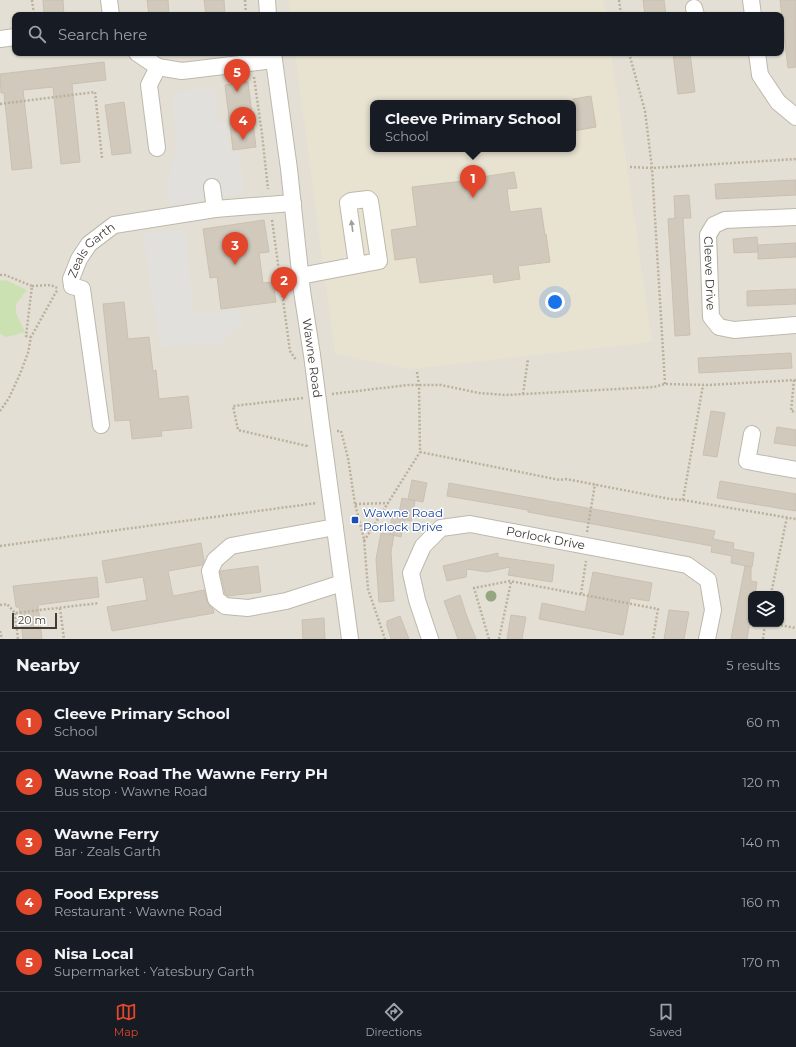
<!DOCTYPE html>
<meta charset="utf-8">
<style>
:root{--surface:#171b24;--page:#242831;--text:#f1f3f6;--muted:#9ea1a6;--line:#363941;--accent:#e2462b}
body{margin:0;font-family:Montserrat,sans-serif;background:var(--page);color:var(--text)}
.controls{position:absolute;right:12px;bottom:12px;display:grid;overflow:hidden;border-radius:8px;box-shadow:0 1px 3px #0004}
.controls button{width:36px;height:36px;display:grid;place-items:center;padding:0;border:0;border-bottom:1px solid var(--line);background:var(--surface);color:var(--text);font:20px sans-serif}
.scale{position:absolute;left:12px;bottom:10px;width:45px;box-sizing:border-box;padding-left:4px;border:2px solid #423d36;border-top:0;font-size:11px;line-height:14px;white-space:nowrap;color:#423d36;-webkit-text-stroke:3px #fff;paint-order:stroke}
.you{position:absolute;left:555px;top:302px;width:14px;height:14px;margin:-10px;border:3px solid #fff;border-radius:50%;background:#1a73e8;box-shadow:0 0 0 6px #1a73e833}
.badge{display:grid;place-items:center;width:26px;height:26px;border-radius:50%;background:var(--accent);color:#fff;font-size:13px;font-weight:700}
.pin{position:absolute;translate:-50% -33px;filter:drop-shadow(0 1px 2px #0008)}
.pin::after{content:'';position:absolute;top:21px;width:14px;height:12px;background:inherit;clip-path:polygon(0 0,100% 0,50% 100%)}
.popup{position:absolute;left:370px;top:100px;width:206px;height:52px;box-sizing:border-box;display:grid;place-content:center;border-radius:8px;background:var(--surface);filter:drop-shadow(0 1px 3px #0005);font-size:13px;white-space:nowrap;color:var(--muted)}
.popup b{font-size:15px;color:var(--text)}
.popup::after{content:'';position:absolute;left:50%;top:100%;margin-left:-8px;border:8px solid transparent;border-top-color:var(--surface)}
.list{margin:0;padding:0;list-style:none}
h2{display:flex;justify-content:space-between;align-items:center;height:52px;margin:0;padding:0 16px;font-size:17px}
h2 small{font-size:13px;font-weight:400;color:var(--muted)}
.list li{display:grid;grid-template-columns:26px 1fr auto;gap:12px;align-items:center;box-sizing:border-box;height:60px;padding:0 16px;border-top:1px solid var(--line)}
.list b{display:block;font-size:15px;white-space:nowrap}
.list p{margin:0;font-size:13px;white-space:nowrap;color:var(--muted)}
.list em{font-size:13px;font-style:normal;color:var(--muted)}
.icon{flex:none;width:22px;height:22px;fill:none;stroke:currentColor;stroke-width:2;stroke-linecap:round;stroke-linejoin:round}
.map{position:relative;flex:none;width:796px;height:639px;overflow:hidden}
.search{position:absolute;background:var(--surface);box-shadow:0 1px 3px #0004;left:12px;right:12px;top:12px;height:44px;display:flex;align-items:center;gap:10px;box-sizing:border-box;padding:0 14px;border-radius:8px;color:var(--muted);font-size:15px}
.sheet{height:352px;background:var(--surface)}
nav{display:flex;justify-content:space-around;align-items:center;box-sizing:border-box;height:56px;border-top:1px solid var(--line);background:var(--surface);font-size:11px;color:var(--muted)}
nav a{display:grid;justify-items:center;gap:2px}
nav .on{color:var(--accent)}
.map>svg:first-child{display:block}
.residential{fill:#e4dfd4;fill-rule:evenodd}
.education{fill:#e8e2d1;fill-rule:evenodd}
.green{fill:#cce1b2}
.parking{fill:#e2e0dd}
.building{fill:#d1c9bc;stroke:#cbc0b0}
.lines{fill:none;stroke-linecap:round;stroke-linejoin:round}
.minor-casing{stroke:#beb8ac;stroke-width:18}
.path{stroke:#bbb09c;stroke-width:2.5;stroke-dasharray:2 2;stroke-linecap:butt}
.minor{stroke:#fff;stroke-width:16}
.minor-bridge-casing{stroke:#beb8ac;stroke-width:18;stroke-linecap:butt}
.minor-bridge{stroke:#fff;stroke-width:16}
.tree{fill:#94a781}
.oneway{fill:#a09e9a}
.transit-dot{fill:#1a4fb4;stroke:#fff;stroke-width:1.5}
.labels{text-anchor:middle;stroke-width:3;stroke-linejoin:round;paint-order:stroke}
.street-label{font-size:12px;fill:#423d36;stroke:#fff}
.transit-label{font-size:12px;fill:#164399;stroke:#fff;text-anchor:start}
</style>
<div class="map">
<svg width="796" height="639" viewBox="0 0 796 639">
<rect width="100%" height="100%" fill="#f1ede5"/>
<path class="residential" d="M0 0H796V639H0ZM15 15H781V53H15ZM373 103H573V149H373ZM751 594H781V624H751Z"/>
<path class="education" d="M288 0H604L606 15H290Z
M295 53H611L652 342 410 369 335 354ZM373 103H573V149H373Z"/>
<path class="green" d="M6 280 27 290 16 304V313L25 332 7 337 0 334V281Z"/>
<path class="parking" d="M214 88 218 123H227L230 152 239 151 244 194 169 205 167 183 177 148 172 93Z
M186 230 193 314 240 310 243 325 217 345 160 346 143 234Z"/>
<path class="building" d="M43 0H63L64 15H44Z
M147 0H168L169 15H149Z
M204 0H224L225 15H206Z
M643 0H664L666 15H645Z
M780 0H796V67L788 68Z
M673 53H690L695 92 678 94Z
M104 62 106 80 72 84 80 162 61 164 53 87 23 90 32 168 12 170 4 93H1L0 74Z
M248 82 256 147 233 150 225 85Z
M591 96 596 127 573 131V99Z
M124 102 131 153 112 155 105 105Z
M514 172 517 188 507 189 510 212 541 208 545 235 546 234 550 262 518 266 520 279 494 283 493 274 420 283 416 257 395 260 391 230 417 226 412 187 463 181V180Z
M796 180V195L716 199 715 184Z
M689 195 691 218H683L690 335 675 336 668 219 677 218H675L674 196Z
M264 220 269 252 259 253 263 283 273 282 276 302 221 309 217 277 210 278 203 229Z
M757 237 758 252 734 253 733 239Z
M796 243V257L758 259V245Z
M796 289V304L747 306V291Z
M124 302 128 339 149 337 153 371 156 370 159 399 188 396 192 428 161 431 162 436 132 439 130 420 115 421 103 304Z
M791 353 792 368 699 373 698 358Z
M711 411 725 413 717 457 703 455Z
M777 427 796 430V446L774 443Z
M412 480 427 483 423 502 408 499Z
M720 481 796 494V511L717 498Z
M449 483 715 531 713 539 734 543 733 549 754 553 752 567 731 563 732 556 711 552 712 546 528 512V510L447 496Z
M402 498 415 501 411 521 398 518Z
M392 517 405 520 401 537 389 534Z
M381 533 394 535 391 552 394 601 379 602 376 559Z
M201 543 204 561 202 565 168 571 173 596 204 590 207 601 210 606 213 609 214 613 112 631 107 607 147 600 143 577 106 583 102 561Z
M498 553V557L554 565 552 582 508 575 510 567 487 572 467 569 466 577 447 581 443 566Z
M258 566 261 592 228 596 225 594 220 571Z
M745 566 751 567V581L757 582 755 594H751V616L747 639H731Z
M593 572 652 583 649 601 630 598 623 635 539 619 542 603 585 612Z
M97 577 99 597 38 605 42 639H23L19 607H16L13 586Z
M460 595 466 614 476 639H458L444 601Z
M669 610 689 612 684 639H664Z
M511 615 526 617 522 639H507Z
M400 616 409 639H391L387 626V621Z
M324 618 325 639H303L302 620Z"/>
<g class="lines">
<g class="minor-casing">
<g id="minor">
<path d="M109 0 111 15"/>
<path d="M267 0 268 15"/>
<path d="M751 0 753 15"/>
<path d="M694 8 696 15"/>
<path d="M0 39 15 37"/>
<path d="M137 53 158 67 182 71 274 60"/>
<path d="M273 53 289 169 302 291 312 355"/>
<path d="M757 53 760 75 778 102 796 117"/>
<path d="M157 148 149 85 158 67"/>
<path d="M212 187 215 209"/>
<path id="s1" d="M796 217 725 220 714 225 708 235 711 317 719 327 734 330 796 325"/>
<path d="M300 276 379 261 370 201 368 199 351 201 348 203 357 265"/>
<path id="s2" d="M101 425 82 289 72 286 71 279 79 259 89 244 114 225 215 209 293 203"/>
<path d="M322 432 350 639"/>
<path d="M752 434 747 461 796 470"/>
<path d="M335 527 231 546 215 560 210 571 216 599 225 606 248 608 286 601 342 583"/>
<path id="s3" d="M430 639 417 600 411 573 423 546 441 528 470 524 687 565 708 580 713 610 707 639"/>
</g>
</g>
<path class="path" d="M32 0 34 15
M245 0 246 15
M619 0 621 15
M629 53 645 111 652 168 665 384
M254 77 262 134 268 189
M0 104 95 92 102 158
M630 167 652 168 796 159
M272 220 290 351 296 360
M0 275H5L32 286 26 336 31 337
M32 286 51 285 57 288
M417 372 419 385 420 452 560 480 566 479 670 499 683 500 703 385
M794 380 791 411 796 412
M332 394 408 385H441L479 393 506 395 654 387 665 384 708 385 796 380
M523 394 528 359
M303 398 233 406 238 430 307 446V447
M0 411 9 398 20 374 28 353 31 337 56 292 59 290
M337 431H341L348 458 355 504 364 539 368 589 385 639
M683 500 796 519
M355 504 389 503
M587 532 595 484
M364 541 420 452
M0 546 317 503
M581 594 586 561
M771 594 787 517
M0 605 7 604 15 613 99 603
M60 608 64 639
M15 613 18 639
M773 624 796 628
M0 631 2 639
M489 639 474 588 510 581 658 609 653 639
M499 639 511 582
M763 639 765 624"/>
<use href="#minor" class="minor"/>
<g class="minor-bridge-casing">
<path id="minor-bridge" d="M312 355 322 432"/>
</g>
<use href="#minor-bridge" class="minor-bridge"/>
</g>
<circle class="tree" cx="491" cy="596" r="5.5"/>
<defs><path id="oneway-solid" d="M-6-.8H1V-3.2L6.5 0L1 3.2V.8H-6Z"/></defs>
<use class="oneway" href="#oneway-solid" transform="translate(352 226) rotate(-98)"/>
<rect class="transit-dot" x="351" y="516" width="8" height="8" rx="2"/>
<g class="labels">
<g class="street-label">
<text dy="4" stroke="none"><textPath href="#s2" startOffset="191">Zeals Garth</textPath></text>
<text dy="4" stroke="none"><textPath href="#s1" startOffset="133">Cleeve Drive</textPath></text>
<text transform="translate(312 358) rotate(82)" y="4">Wawne Road</text>
<text dy="4" stroke="none"><textPath href="#s3" startOffset="230">Porlock Drive</textPath></text>
</g>
<g class="transit-label">
<text x="363" y="517">Wawne Road<tspan x="363" dy="14">Porlock Drive</tspan></text>
</g>
</g>
</svg>
<div class="controls">
<button><svg class="icon" aria-label="layers" viewBox="0 0 24 24"><path d="M12 4l9 5-9 5-9-5zM3 14l9 5 9-5"/></svg></button>
</div>
<div class="scale">20 m</div>
<div class="you"></div>
<div class="pin badge" style="left:473px;top:198px">1</div>
<div class="popup"><b>Cleeve Primary School</b>School</div>
<div class="pin badge" style="left:284px;top:300px">2</div>
<div class="pin badge" style="left:235px;top:265px">3</div>
<div class="pin badge" style="left:243px;top:140px">4</div>
<div class="pin badge" style="left:237px;top:92px">5</div>
<div class="search"><svg class="icon" aria-label="search" viewBox="0 0 24 24"><circle cx="10" cy="10" r="6"/><path d="M15 15l6 6"/></svg>Search here</div>
</div>
<section class="sheet">
<h2>Nearby<small>5 results</small></h2>
<ul class="list">
<li><span class="badge">1</span><div><b>Cleeve Primary School</b><p>School</p></div><em>60 m</em></li>
<li><span class="badge">2</span><div><b>Wawne Road The Wawne Ferry PH</b><p>Bus stop · Wawne Road</p></div><em>120 m</em></li>
<li><span class="badge">3</span><div><b>Wawne Ferry</b><p>Bar · Zeals Garth</p></div><em>140 m</em></li>
<li><span class="badge">4</span><div><b>Food Express</b><p>Restaurant · Wawne Road</p></div><em>160 m</em></li>
<li><span class="badge">5</span><div><b>Nisa Local</b><p>Supermarket · Yatesbury Garth</p></div><em>170 m</em></li>
</ul>
</section>
<nav>
<a class="on"><svg class="icon" aria-label="map" viewBox="0 0 24 24"><path d="M3 6l6-2 6 2 6-2v14l-6 2-6-2-6 2zM9 4v14M15 6v14"/></svg>Map</a>
<a><svg class="icon" aria-label="directions" viewBox="0 0 24 24"><path d="M12 3l9 9-9 9-9-9zM9 14v-3h6M13 9l2 2-2 2"/></svg>Directions</a>
<a><svg class="icon" aria-label="saved" viewBox="0 0 24 24"><path d="M7 4h10v16l-5-4-5 4z"/></svg>Saved</a>
</nav>
